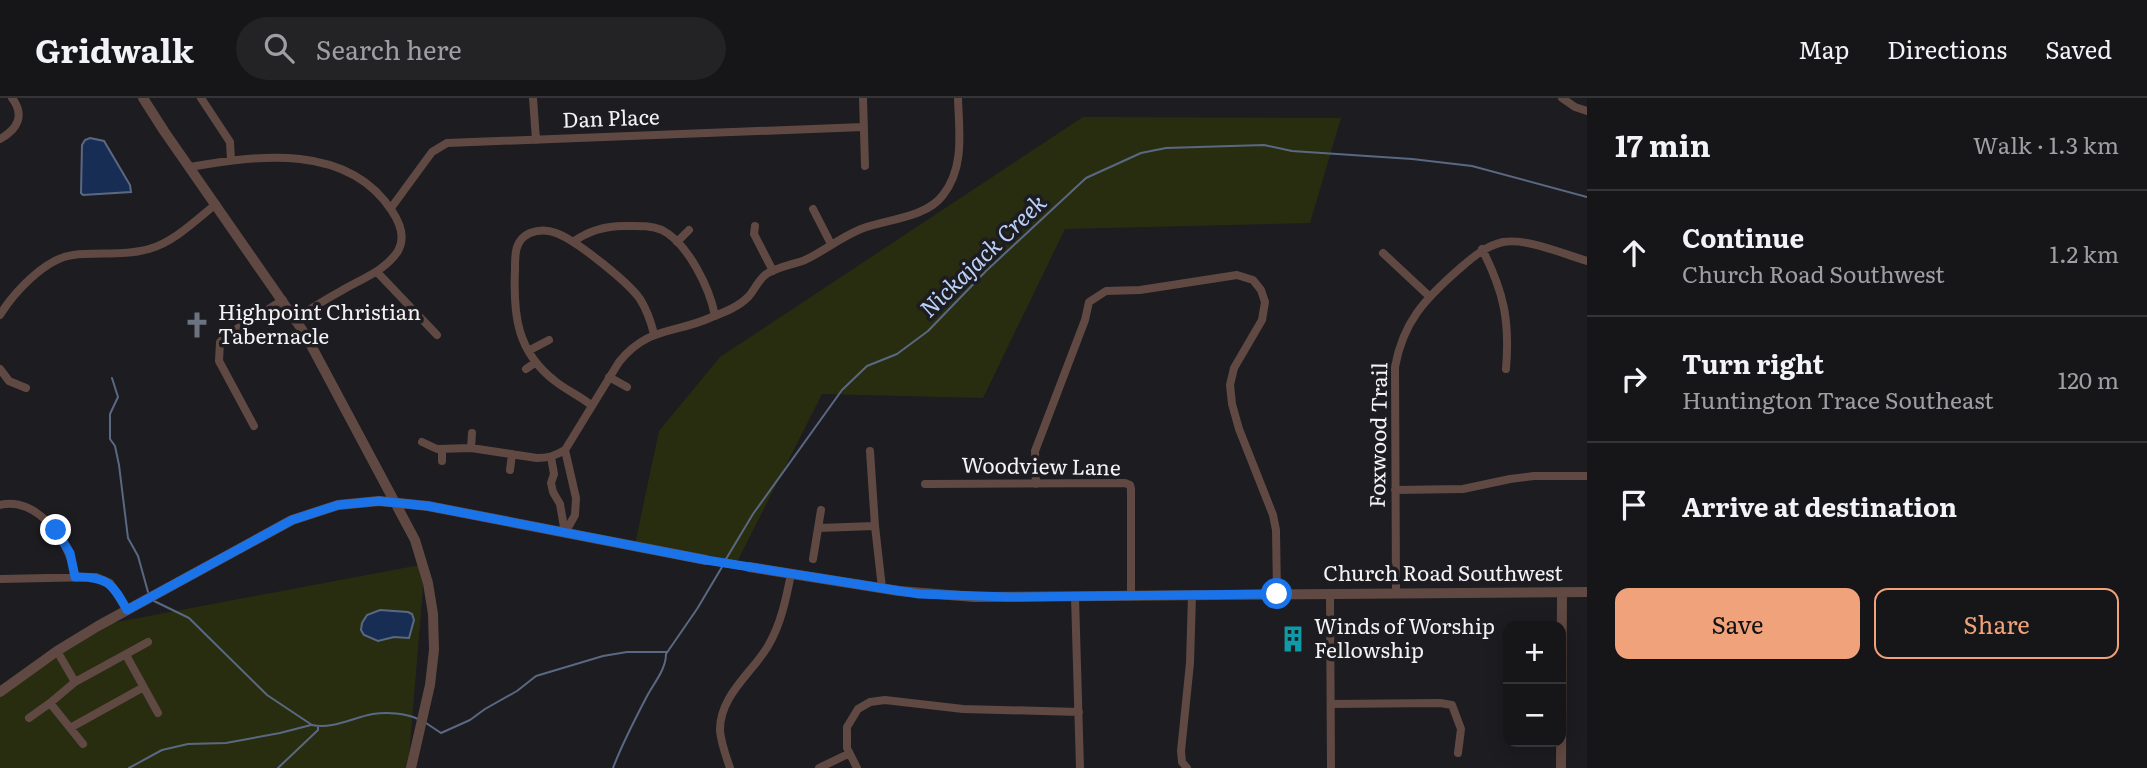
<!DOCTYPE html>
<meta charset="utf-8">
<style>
:root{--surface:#161518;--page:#232225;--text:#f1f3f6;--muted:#9e9fa2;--line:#353437;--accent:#f0a27a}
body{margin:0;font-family:Literata,serif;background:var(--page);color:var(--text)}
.controls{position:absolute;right:21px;bottom:21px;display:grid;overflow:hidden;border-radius:14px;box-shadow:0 4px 18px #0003}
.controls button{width:63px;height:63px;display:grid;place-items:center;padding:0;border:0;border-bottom:2px solid var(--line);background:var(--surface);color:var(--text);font:35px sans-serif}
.stop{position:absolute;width:21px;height:21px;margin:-16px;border:5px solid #1a73e8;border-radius:50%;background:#fff}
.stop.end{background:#1a73e8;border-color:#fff;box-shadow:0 2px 7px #0008}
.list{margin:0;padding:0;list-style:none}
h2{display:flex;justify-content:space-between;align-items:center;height:91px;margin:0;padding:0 28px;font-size:30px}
h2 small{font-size:23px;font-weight:400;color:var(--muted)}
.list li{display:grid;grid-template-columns:46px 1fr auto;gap:21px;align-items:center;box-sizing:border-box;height:126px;padding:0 28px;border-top:2px solid var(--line)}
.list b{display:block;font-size:26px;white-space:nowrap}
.list p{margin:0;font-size:23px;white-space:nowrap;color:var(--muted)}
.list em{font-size:23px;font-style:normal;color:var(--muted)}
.actions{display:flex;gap:14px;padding:21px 28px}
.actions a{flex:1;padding:16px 0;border:2px solid var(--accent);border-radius:14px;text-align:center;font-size:24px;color:var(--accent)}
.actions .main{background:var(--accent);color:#111}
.icon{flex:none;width:38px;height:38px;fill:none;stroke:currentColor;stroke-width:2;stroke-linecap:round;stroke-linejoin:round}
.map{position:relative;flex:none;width:1587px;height:670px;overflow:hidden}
header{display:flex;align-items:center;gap:42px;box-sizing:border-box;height:98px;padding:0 35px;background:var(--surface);border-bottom:2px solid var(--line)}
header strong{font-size:33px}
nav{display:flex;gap:38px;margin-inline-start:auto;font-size:24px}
.search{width:490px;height:63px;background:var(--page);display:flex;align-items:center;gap:18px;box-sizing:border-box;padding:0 24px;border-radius:38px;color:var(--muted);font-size:26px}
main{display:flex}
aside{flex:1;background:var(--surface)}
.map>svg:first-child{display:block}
.green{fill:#292d10}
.water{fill:#182d53;stroke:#5a6883;stroke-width:2}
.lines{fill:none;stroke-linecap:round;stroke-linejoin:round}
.stream{stroke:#5a6883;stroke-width:2}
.minor{stroke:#604942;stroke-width:8}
.tertiary{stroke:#604942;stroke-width:10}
.route{stroke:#1a73e8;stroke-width:9}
.labels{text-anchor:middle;stroke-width:7;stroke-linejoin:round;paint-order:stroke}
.street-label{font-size:21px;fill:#f3f2f4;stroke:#1d1c20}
.poi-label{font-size:21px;fill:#f3f2f4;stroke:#1d1c20;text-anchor:start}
.water-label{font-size:23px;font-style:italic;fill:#b9d1fa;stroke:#1d1c20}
</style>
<header>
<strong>Gridwalk</strong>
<div class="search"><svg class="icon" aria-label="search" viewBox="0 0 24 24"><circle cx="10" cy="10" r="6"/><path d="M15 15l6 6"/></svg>Search here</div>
<nav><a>Map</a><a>Directions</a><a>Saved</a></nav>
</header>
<main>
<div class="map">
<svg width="1587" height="670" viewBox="0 0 1587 670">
<rect width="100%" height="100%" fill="#1d1c20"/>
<path class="green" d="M1083 19 1341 20 1310 125 1065 131 983 300 822 296 736 466 634 451 659 333 720 259Z
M425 466 408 670H0V594L112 525Z"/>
<path class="water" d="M90 40 104 43 130 87 131 94 83 97 81 95 82 47 85 42Z
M380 512 408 514 412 516 414 522 409 540 394 539 378 543 364 537 361 532 362 525 367 517Z"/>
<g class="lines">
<path class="stream" d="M112 280 118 299 110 316V341L115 348 119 367 128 440 138 458 148 494
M726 461 753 416 842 292 867 268 897 256 928 233 986 173 1086 80 1141 55 1166 50 1264 47 1292 53 1412 61 1472 68 1587 99
M154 503 189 520 267 597 312 627C332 632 354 619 373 616 387 614 405 615 418 621
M426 625 441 635 470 622 485 611 517 593 536 578 603 558 627 554H667
M129 670 162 652 188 646 226 645 280 635 311 627
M278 670 318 632V629
M613 670C622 646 634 623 646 600 653 586 666 572 666 556L697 511 722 469"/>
<path class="minor" d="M201 0 230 44 231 62
M533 0 536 42
M863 0 865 68
M1562 0 1575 9 1587 13
M0 41C18 31 25 17 12 0
M190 69C258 57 348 45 392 113 400 125 406 139 398 153 385 173 361 181 341 193 326 201 311 211 295 220
M391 110 432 54 447 45 863 29
M813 111 831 146
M755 128 754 136 773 173
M573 144C588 133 606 128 624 128 637 128 650 127 662 132 688 145 710 191 715 218
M677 144 689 132
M1482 151C1504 194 1510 223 1506 271
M1383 155 1429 198
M377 174 437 237
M0 217C14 194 46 160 73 157 98 154 125 158 149 151 174 144 196 122 216 106
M530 252 549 242
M0 271 9 283 26 290
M526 271 536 264
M609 279 627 289
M591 307C580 298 566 292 555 283 517 254 513 217 515 172 515 158 514 142 530 135 538 132 548 132 556 135 576 142 628 184 640 201 647 212 651 224 654 236
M254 328 219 263 220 244 227 237 283 202
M422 344 437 351 471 350 537 360C548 360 555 358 565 352L619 264C648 228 675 236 712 219 725 214 740 208 749 198 755 191 758 183 765 177 776 169 792 167 805 162 824 153 841 139 861 131 887 121 926 120 943 97 965 69 959 33 958 0
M471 350 472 335
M442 351V363
M565 352 576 400 575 417 565 435
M870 353 875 428 882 490
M551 359 554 376 551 385 553 394 560 406 565 435
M510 372 512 356
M925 386 1125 385 1130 387 1131 391V497
M1036 386 1035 353 1085 222 1089 204 1106 193 1140 192 1237 177 1253 182 1261 192 1265 204 1262 222 1234 270 1230 287 1232 306 1239 331 1273 417 1276 432 1277 496
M1395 392 1463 391 1510 381 1534 378H1587
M0 407C37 397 72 446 75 479
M818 430 875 428
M813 461 821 412
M706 462 749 469
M0 481 96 479 110 485 127 512
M1330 496 1331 670
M1396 496 1395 269C1403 224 1425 201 1458 172 1472 160 1485 148 1503 144 1527 140 1564 156 1587 163
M1075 499 1080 670
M57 553 75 584
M126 557 158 615
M50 605 83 646
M1331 606 1440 605 1452 607 1461 631 1458 655
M29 620 50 605 75 584 148 544
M70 630 142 590
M730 670C726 658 721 645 720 633 719 598 752 575 768 548 781 526 786 501 791 476
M819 670 848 656
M857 670 847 650V629L858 611 870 604 885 602 963 611 1079 614
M1187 670 1182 664 1181 653 1190 565 1192 497"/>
<path class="tertiary" d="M143 0 164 33 305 236 415 442 428 485 433 516 434 552 430 587 411 670
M749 469 899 493 974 499 1587 494
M0 594 57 553 98 528 292 422 338 407 379 403 428 408 706 462
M1561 670 1562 495"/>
</g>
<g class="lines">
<path class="route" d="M56 432 70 455 75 479C107 478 113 486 127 512L292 422 338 407 379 403 428 408 706 462 919 496 1009 499 1277 496"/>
</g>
<defs>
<g id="church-bare" transform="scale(2.1)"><path d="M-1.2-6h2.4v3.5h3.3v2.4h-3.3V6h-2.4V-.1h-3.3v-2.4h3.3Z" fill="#6b7280" stroke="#1d1c20" stroke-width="2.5" paint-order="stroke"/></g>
<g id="building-bare" transform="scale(2.1)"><path d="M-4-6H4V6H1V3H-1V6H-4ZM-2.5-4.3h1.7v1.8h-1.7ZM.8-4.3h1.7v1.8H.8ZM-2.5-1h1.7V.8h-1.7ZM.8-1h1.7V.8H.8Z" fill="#0f9aa8" stroke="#1d1c20" stroke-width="2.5" paint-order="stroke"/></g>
</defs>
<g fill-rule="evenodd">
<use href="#church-bare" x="197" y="227"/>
<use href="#building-bare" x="1293" y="541"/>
</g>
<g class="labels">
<g class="street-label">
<text transform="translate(611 21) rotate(-2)" y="7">Dan Place</text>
<text transform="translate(1379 337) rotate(-89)" y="7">Foxwood Trail</text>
<text transform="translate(1041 369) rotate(1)" y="7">Woodview Lane</text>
<text x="1443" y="483">Church Road Southwest</text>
</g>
<g class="poi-label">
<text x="218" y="222">Highpoint Christian<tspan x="218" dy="24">Tabernacle</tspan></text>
<text x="1314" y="536">Winds of Worship<tspan x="1314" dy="24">Fellowship</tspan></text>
</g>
<g class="water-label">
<text transform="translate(983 158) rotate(-44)" y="8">Nickajack Creek</text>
</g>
</g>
</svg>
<div class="controls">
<button>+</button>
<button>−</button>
</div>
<div class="stop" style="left:1277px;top:496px"></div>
<div class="stop end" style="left:56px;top:432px"></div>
</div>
<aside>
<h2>17 min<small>Walk · 1.3 km</small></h2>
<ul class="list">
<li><svg class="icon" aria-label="ahead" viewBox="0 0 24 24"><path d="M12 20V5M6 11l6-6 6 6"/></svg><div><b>Continue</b><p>Church Road Southwest</p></div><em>1.2 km</em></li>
<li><svg class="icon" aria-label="right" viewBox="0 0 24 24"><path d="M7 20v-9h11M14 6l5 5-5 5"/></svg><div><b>Turn right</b><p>Huntington Trace Southeast</p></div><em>120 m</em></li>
<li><svg class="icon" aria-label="arrive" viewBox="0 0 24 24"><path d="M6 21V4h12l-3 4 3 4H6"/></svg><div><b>Arrive at destination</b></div></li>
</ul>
<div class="actions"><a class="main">Save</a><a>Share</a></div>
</aside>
</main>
